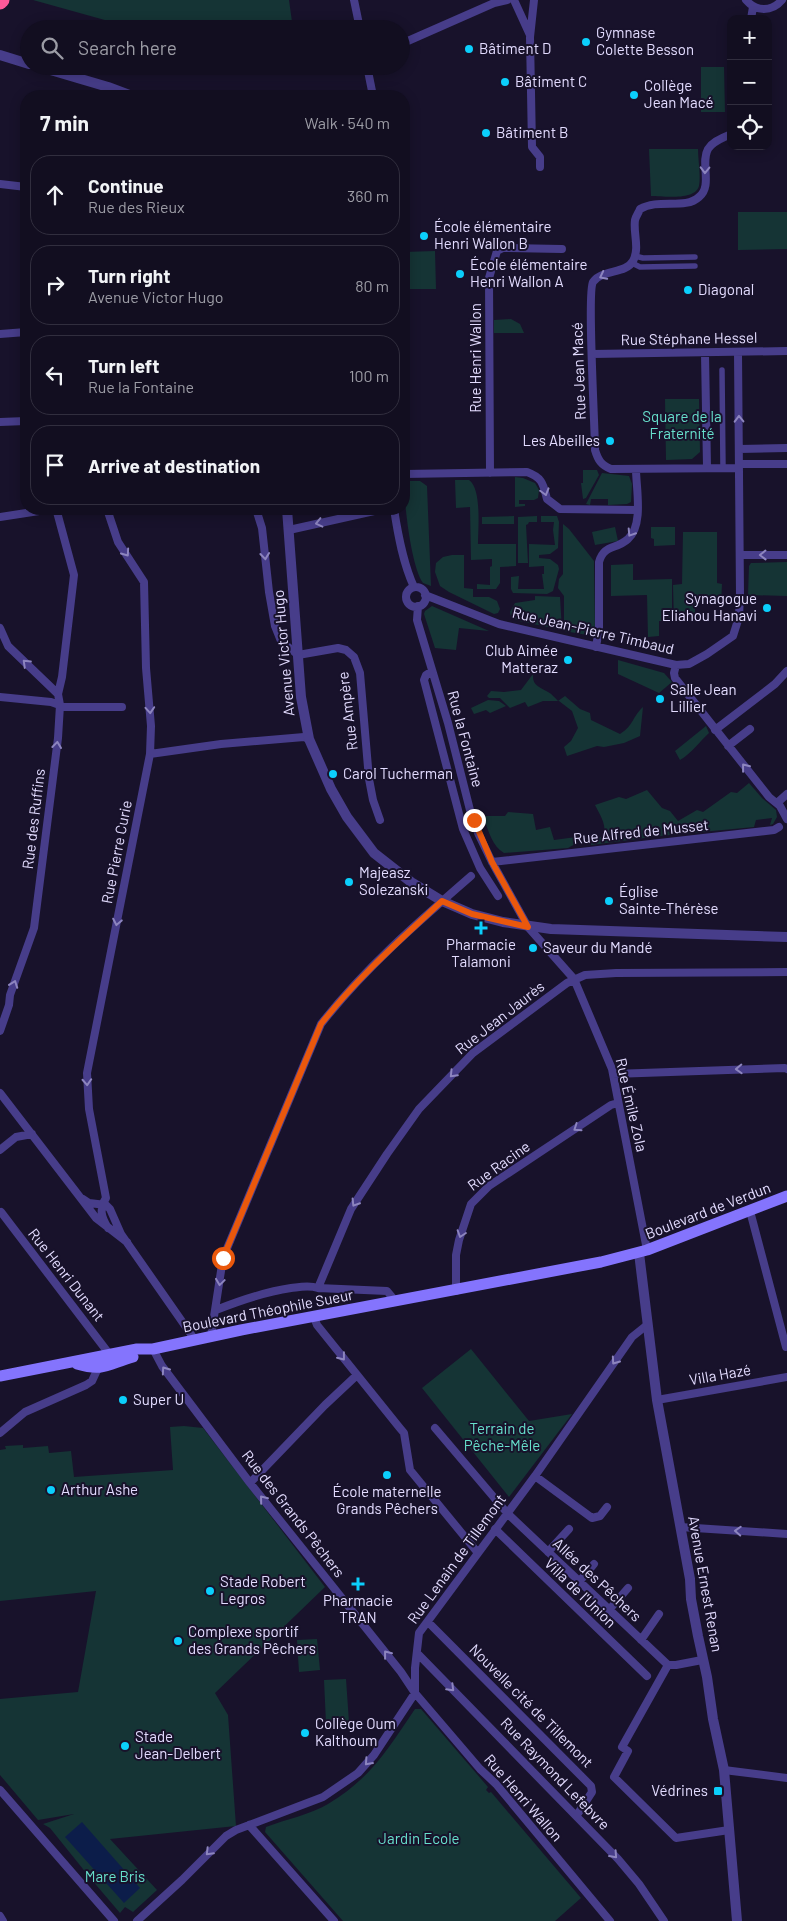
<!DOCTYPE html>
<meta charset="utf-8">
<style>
:root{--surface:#120e20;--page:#1b1729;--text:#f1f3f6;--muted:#9c9ca5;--line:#312e3e}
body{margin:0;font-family:Barlow,sans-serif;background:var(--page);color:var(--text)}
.controls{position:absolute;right:15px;top:15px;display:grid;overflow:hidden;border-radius:10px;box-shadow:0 2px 12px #0003}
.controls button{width:45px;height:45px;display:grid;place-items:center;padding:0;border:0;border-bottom:1px solid var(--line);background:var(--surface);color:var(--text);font:25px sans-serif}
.stop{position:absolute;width:15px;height:15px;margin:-11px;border:4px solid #ea580c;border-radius:50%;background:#fff}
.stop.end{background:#ea580c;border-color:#fff;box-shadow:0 1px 5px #0008}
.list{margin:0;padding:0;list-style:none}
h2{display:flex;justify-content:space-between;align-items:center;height:65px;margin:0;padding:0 20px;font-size:21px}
h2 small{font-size:16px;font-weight:400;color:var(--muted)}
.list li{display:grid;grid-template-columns:32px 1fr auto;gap:15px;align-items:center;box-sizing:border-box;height:80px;margin:0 10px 10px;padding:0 10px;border:1px solid var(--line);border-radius:20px}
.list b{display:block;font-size:19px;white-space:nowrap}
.list p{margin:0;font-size:16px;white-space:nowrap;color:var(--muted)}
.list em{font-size:16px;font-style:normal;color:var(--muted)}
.icon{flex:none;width:28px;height:28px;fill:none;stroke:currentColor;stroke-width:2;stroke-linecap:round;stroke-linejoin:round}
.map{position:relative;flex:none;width:787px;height:1921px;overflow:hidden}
.search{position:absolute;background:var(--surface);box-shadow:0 2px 12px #0003;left:20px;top:20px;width:390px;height:55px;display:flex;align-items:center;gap:12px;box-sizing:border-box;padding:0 18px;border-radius:28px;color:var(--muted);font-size:19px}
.panel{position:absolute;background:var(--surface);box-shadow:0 2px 12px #0003;left:20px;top:90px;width:390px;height:425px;border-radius:20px}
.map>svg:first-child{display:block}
.green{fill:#153435}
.water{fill:#0c1d4a}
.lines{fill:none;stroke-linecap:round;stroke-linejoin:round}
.pedestrian{stroke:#473d8a;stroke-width:5.5}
.minor{stroke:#473d8a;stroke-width:8}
.tertiary{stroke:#473d8a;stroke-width:10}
.secondary{stroke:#8474fd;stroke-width:11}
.motorway{stroke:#fd5999;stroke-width:15}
.oneway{stroke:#8d85bf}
.route{stroke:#ea580c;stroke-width:6}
.poi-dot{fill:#0bcffc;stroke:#18122b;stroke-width:2}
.labels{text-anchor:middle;stroke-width:4;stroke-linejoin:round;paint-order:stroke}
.poi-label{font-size:15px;fill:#e3dcff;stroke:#18122b;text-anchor:start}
.street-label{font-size:15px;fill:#e3dcff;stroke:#18122b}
.park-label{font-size:15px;fill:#67e0cc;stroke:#18122b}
</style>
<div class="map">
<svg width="787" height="1921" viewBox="0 0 787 1921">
<rect width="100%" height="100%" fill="#18122b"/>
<path class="green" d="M33 0H289L293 29H137Z
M701 67H724L725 112H701Z
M649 149H698C698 160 701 175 699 186 695 201 663 196 651 196Z
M738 212H787V249L738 250Z
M435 251 436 289H404V252Z
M511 319 520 324 524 333H494V320Z
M665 399H699L700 452 692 459 666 460Z
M583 470H597L599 475 586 498 583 499 581 483H583Z
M602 473 629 476 632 484 631 502 627 504 608 505V499H591L590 505 586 504Z
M515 477 523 478 535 483 539 490 538 498 534 500H519V504H525V506L515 507Z
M455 480H469C482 489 478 529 478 544H516V566L500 567V583L496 589H477V584L490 585V567L492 566V559L471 560 470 507 456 508Z
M404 481H420L427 486 431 586 423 583C411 566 404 503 404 481Z
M514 516V524H482V517Z
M537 516V522H529L528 524 526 525 528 563H518V517Z
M541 516H557L559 522 558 548 550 554 539 555V558L550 559 558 565 559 569 553 591 547 594 513 593 511 589V577L519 576 518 589H544L542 574H544V566L529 567V544L555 545 553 530 554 522H541Z
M563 524 569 529 594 561 595 632 593 636 564 631V596L558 588 559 579 563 574Z
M615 527 618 541 595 545 592 532Z
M651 527H675V545L654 546V539L651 538Z
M683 532H717V583L722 584 721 603H695V622H674L673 585 682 584Z
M452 555H464V588L473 589V597H489L497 601 500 609 498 613 494 614 449 592 440 586 435 572 436 563 443 557Z
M787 562V596L748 595 749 566 751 563Z
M633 564V580L672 579V621H659V636L648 637 647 595 611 596V565Z
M535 596 560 597 562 630 519 621 511 617 510 612 515 603 535 600Z
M432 606 489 631 459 628 456 650 435 648 424 614 425 611Z
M618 660 664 673 672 682 659 693 618 674Z
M533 674C532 686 540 687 548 692 552 694 555 698 558 701L565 696 580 709 590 713 591 720 620 734C634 725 632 717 643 707L640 736 624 743 604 747 597 746 567 756 564 747 571 741 578 728 572 711 559 701H543L528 707 525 702 510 708 500 698H489L487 696 491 691 504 692 521 690Z
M488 700 499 701 506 706 490 713 486 710 474 714 471 708Z
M706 726 709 733C699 742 692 753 680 760L675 751Z
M749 783 762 798 776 810 777 817 773 824 770 825 772 818 756 820 754 827 660 836 591 845V843C594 841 599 839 602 836 609 828 599 813 595 805L619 797 626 799 647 790 662 808 670 811 678 821 697 810 703 812 731 792 737 793Z
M508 812 533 814 536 830 550 827 554 840 591 835 568 848 504 853C492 846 489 831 484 820L486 816H505Z
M471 1349 529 1421 572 1414 509 1497 422 1388Z
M184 1426 203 1428 325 1587 215 1693 228 1715 236 1826 110 1839 157 1890 133 1912 125 1907 120 1913 91 1879 50 1828 43 1824 74 1814 38 1820 0 1775V1699L78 1692 96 1591 0 1601V1450L6 1449 5 1446 23 1445V1448L48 1446 49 1453 71 1451 74 1477 173 1470 170 1427Z
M317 1639 320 1670 299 1672 297 1640Z
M346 1679 349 1722 326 1723 324 1680Z
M415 1709H421L488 1787 486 1790 489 1793 491 1792 581 1898 555 1921H343L265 1832 266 1827C284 1820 312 1814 328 1804 370 1779 388 1749 415 1709Z"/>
<path class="water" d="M82 1822 140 1888 124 1903 65 1837Z"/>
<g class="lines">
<path class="pedestrian" d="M635 256 643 258 695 257
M632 263 640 267 695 266
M722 370 723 468"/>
<path class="minor" d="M354 0 360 29
M514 0 530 35
M534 0 530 37 532 147 540 157V167
M746 0C756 12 772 12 782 0
M751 19 753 7
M401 44 494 3 507 0
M367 66 373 96
M731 134C723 138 713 141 708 149 700 163 713 186 699 197 685 210 659 198 640 209 639 212 636 216 635 220 633 233 640 248 633 261 626 274 602 269 593 282 587 292 595 427 595 450 598 460 601 465 611 469L739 468
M0 184 26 187
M0 334 26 332
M592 354 787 351
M705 354 707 467
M0 422 26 421
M739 449 787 448
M739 464H787
M490 473 489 278 497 251 503 248 562 249
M404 474 527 472C543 478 543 484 547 499L560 509 637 510
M53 509 57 512 74 575 62 677 58 694
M107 509 118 542 144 582 146 668 151 726 150 754 87 1073 89 1109 106 1198C99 1209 101 1217 108 1228
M256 509 262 528 269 592 275 626 281 641 298 655 338 648 346 650 354 657 360 673 369 779 373 800 380 820
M394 509C398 535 403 563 414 587
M0 517 52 509
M289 530 383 509
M740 555H787
M406 597a10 10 0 1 1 20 0a10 10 0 1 1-20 0Z
M425 595 499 624 676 665 689 664 707 654 733 636 739 617 740 595 738 353
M418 606 417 620 448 723 470 810 478 833 492 862 528 927 574 979 612 1069 647 1250
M0 628 8 646 58 694 60 705 58 738 34 928 10 995 9 1005 0 1031
M596 647 599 629V562C604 544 616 550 628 539 644 525 636 488 636 469
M676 665 674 673 675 678 769 797 780 806 787 819
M432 671 426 675 424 680 463 829 480 868 498 896
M0 697 51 702 65 707H122
M715 730 775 684 787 671
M728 746 750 729
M150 754 221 744 304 737 309 739
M777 803 787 794
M492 862 774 830 779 827
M613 1074 785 1068 787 1069
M0 1093 96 1218 127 1242
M0 1150 16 1137 32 1134
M83 1199 89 1203 106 1205 110 1209 121 1234 195 1340
M750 1211 786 1347
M1 1212 110 1355
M318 1288 351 1209 387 1154 419 1109 473 1053 567 983 585 975 616 973 787 972
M456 1291V1255L459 1240 471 1204 489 1186 611 1105 618 1103
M216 1310C241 1300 264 1292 291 1288 300 1287 309 1285 318 1288L387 1291 392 1297 394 1302
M314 1317 317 1325 399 1427 404 1433 410 1470 478 1553
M211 1336 223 1258 321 1024C364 969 418 922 471 876
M153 1349 162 1366 250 1483 401 1672 415 1693 480 1769 496 1784 610 1921
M657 1400 787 1377
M435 1428 508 1514 668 1665
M0 1433 25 1412 86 1385 92 1381 98 1368
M535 1476 592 1518 600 1516 607 1507
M250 1483 325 1405 357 1375
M680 1527 787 1534
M495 1529 647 1676
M548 1552 569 1529
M579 1582 594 1564
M609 1610 628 1588
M428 1622 591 1786 592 1792 577 1815
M641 1640 659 1614
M417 1653 618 1859 639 1884 664 1921
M668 1665 622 1747 628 1751 614 1777 676 1838 729 1830
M668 1665H676L702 1660
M724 1770 787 1778
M0 1790 114 1921
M249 1825 334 1921
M0 1916 3 1921
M137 1921 182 1880 226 1836 236 1830 323 1797 358 1773 374 1755 415 1693V1668L419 1633 535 1476 632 1337 647 1325"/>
<path class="tertiary" d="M0 55 29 64
M37 66 108 87 132 96
M287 509 301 697 309 739 331 789 347 817 374 853 411 882 442 901 472 914 503 922 551 929 787 937
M639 1253 657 1400 690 1579 691 1599 698 1636 707 1677 713 1719 724 1770 737 1921"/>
<path class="secondary" d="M77 1364C104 1372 108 1364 133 1357
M0 1376 137 1349H153L241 1330 601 1262 647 1250 787 1196"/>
<path class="motorway" d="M0 2 2 0"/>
</g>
<defs><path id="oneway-chevron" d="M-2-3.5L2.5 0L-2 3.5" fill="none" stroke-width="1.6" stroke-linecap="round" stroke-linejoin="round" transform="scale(1.25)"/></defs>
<g class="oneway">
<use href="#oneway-chevron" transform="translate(705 170) rotate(91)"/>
<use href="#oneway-chevron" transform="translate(603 276) rotate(153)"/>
<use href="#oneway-chevron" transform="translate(739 419) rotate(-91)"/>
<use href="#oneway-chevron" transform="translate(545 492) rotate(74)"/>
<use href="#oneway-chevron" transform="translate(319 523) rotate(167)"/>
<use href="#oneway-chevron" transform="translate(631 533) rotate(123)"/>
<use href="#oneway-chevron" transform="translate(126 553) rotate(55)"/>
<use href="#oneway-chevron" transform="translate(763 555) rotate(179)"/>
<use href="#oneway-chevron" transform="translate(265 556) rotate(84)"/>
<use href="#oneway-chevron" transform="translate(26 663) rotate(-136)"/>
<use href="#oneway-chevron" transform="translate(150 710) rotate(86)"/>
<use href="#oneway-chevron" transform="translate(57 745) rotate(-83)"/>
<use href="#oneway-chevron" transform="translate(745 767) rotate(-128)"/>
<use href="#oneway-chevron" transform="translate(117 922) rotate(101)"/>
<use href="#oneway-chevron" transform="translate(14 984) rotate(-70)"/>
<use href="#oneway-chevron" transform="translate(739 1069) rotate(178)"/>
<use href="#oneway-chevron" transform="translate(453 1074) rotate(134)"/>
<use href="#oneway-chevron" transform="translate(87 1082) rotate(87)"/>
<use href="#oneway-chevron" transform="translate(577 1128) rotate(146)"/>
<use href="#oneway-chevron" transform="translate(355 1203) rotate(122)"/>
<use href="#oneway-chevron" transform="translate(461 1234) rotate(108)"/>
<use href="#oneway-chevron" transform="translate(220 1282) rotate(98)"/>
<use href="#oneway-chevron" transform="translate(342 1357) rotate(52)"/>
<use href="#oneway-chevron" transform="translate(615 1361) rotate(125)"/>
<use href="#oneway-chevron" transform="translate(165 1370) rotate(-125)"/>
<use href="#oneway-chevron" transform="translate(263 1499) rotate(-129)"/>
<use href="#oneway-chevron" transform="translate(738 1531) rotate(-177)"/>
<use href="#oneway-chevron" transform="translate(387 1654) rotate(-128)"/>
<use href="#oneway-chevron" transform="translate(451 1688) rotate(45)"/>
<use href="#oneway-chevron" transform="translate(368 1762) rotate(132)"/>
<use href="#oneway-chevron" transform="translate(209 1852) rotate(135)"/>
<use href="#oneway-chevron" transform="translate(614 1855) rotate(48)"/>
</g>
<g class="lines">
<path class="route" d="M223 1258 321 1024C357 978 400 940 442 901L472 914 528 927 492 862 474 820"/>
</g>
<g class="poi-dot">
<circle cx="586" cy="42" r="5"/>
<circle cx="469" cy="49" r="5"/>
<circle cx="505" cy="82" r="5"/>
<circle cx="634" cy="95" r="5"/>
<circle cx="486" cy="133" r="5"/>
<circle cx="424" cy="236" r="5"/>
<circle cx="460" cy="274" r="5"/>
<circle cx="688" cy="290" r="5"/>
<circle cx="610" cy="441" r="5"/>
<circle cx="767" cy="608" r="5"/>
<circle cx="568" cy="660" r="5"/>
<circle cx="660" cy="699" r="5"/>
<circle cx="333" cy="774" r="5"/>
<circle cx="349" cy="882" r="5"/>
<circle cx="609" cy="901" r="5"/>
<path d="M478.5 920.5h5v5h5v5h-5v5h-5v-5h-5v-5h5z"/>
<circle cx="533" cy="948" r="5"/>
<circle cx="123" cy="1400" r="5"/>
<circle cx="387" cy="1475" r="5"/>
<circle cx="51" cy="1490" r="5"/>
<path d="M355.5 1576.5h5v5h5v5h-5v5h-5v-5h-5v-5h5z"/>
<circle cx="210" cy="1591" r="5"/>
<circle cx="178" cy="1641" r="5"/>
<circle cx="305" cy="1733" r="5"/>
<circle cx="125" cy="1746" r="5"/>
<rect x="713" y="1786" width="10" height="10" rx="2.5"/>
</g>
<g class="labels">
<g class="poi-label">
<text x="596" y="38">Gymnase<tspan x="596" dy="17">Colette Besson</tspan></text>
<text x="479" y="54">Bâtiment D</text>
<text x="515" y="87">Bâtiment C</text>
<text x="644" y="91">Collège<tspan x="644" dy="17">Jean Macé</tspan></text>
<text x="496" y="138">Bâtiment B</text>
<text x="434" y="232">École élémentaire<tspan x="434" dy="17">Henri Wallon B</tspan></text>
<text x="470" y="270">École élémentaire<tspan x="470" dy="17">Henri Wallon A</tspan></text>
<text x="698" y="295">Diagonal</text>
<text x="600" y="446" text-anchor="end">Les Abeilles</text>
<text x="757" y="604" text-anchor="end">Synagogue<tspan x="757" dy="17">Eliahou Hanavi</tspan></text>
<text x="558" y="656" text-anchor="end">Club Aimée<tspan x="558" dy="17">Matteraz</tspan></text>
<text x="670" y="695">Salle Jean<tspan x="670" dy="17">Lillier</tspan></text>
<text x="343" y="779">Carol Tucherman</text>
<text x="359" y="878">Majeasz<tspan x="359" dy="17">Solezanski</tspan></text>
<text x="619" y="897">Église<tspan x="619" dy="17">Sainte-Thérèse</tspan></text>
<text x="481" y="950" text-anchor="middle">Pharmacie<tspan x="481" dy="17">Talamoni</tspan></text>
<text x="543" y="953">Saveur du Mandé</text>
<text x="133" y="1405">Super U</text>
<text x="61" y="1495">Arthur Ashe</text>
<text x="387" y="1497" text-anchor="middle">École maternelle<tspan x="387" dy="17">Grands Pêchers</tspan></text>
<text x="220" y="1587">Stade Robert<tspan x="220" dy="17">Legros</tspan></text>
<text x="358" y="1606" text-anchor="middle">Pharmacie<tspan x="358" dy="17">TRAN</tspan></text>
<text x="188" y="1637">Complexe sportif<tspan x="188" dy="17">des Grands Pêchers</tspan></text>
<text x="315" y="1729">Collège Oum<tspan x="315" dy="17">Kalthoum</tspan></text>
<text x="135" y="1742">Stade<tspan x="135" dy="17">Jean-Delbert</tspan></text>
<text x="708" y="1796" text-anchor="end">Védrines</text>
</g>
<g class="street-label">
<text transform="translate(689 339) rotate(-1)" y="5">Rue Stéphane Hessel</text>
<text transform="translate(476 358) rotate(-90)" y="5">Rue Henri Wallon</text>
<text transform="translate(579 371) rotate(-92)" y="5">Rue Jean Macé</text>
<text transform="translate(593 631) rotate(13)" y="5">Rue Jean-Pierre Timbaud</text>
<text transform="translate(284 653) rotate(-95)" y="5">Avenue Victor Hugo</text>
<text transform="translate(348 711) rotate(-97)" y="5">Rue Ampère</text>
<text transform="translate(465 739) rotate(75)" y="5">Rue la Fontaine</text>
<text transform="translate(34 819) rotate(-83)" y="5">Rue des Ruffins</text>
<text transform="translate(641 832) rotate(-6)" y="5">Rue Alfred de Musset</text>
<text transform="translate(117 852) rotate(-79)" y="5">Rue Pierre Curie</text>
<text transform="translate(500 1018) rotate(-38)" y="5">Rue Jean Jaurès</text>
<text transform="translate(631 1105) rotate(77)" y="5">Rue Émile Zola</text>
<text transform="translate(499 1166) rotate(-36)" y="5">Rue Racine</text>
<text transform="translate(708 1211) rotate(-21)" y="5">Boulevard de Verdun</text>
<text transform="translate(66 1275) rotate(52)" y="5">Rue Henri Dunant</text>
<text transform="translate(268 1311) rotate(-11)" y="5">Boulevard Théophile Sueur</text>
<text transform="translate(720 1375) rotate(-10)" y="5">Villa Hazé</text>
<text transform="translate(293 1514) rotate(52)" y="5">Rue des Grands Pêchers</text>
<text transform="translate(457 1559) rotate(-54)" y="5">Rue Lenain de Tillemont</text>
<text transform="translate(597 1580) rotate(43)" y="5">Allée des Pêchers</text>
<text transform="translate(705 1584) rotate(80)" y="5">Avenue Ernest Renan</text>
<text transform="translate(580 1593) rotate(44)" y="5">Villa de l'Union</text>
<text transform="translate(531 1706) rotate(45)" y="5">Nouvelle cité de Tillemont</text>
<text transform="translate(555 1774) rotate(46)" y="5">Rue Raymond Lefebvre</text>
<text transform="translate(523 1798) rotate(49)" y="5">Rue Henri Wallon</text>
</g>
<g class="park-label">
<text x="682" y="422">Square de la<tspan x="682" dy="17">Fraternité</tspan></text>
<text x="502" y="1434">Terrain de<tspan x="502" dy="17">Pêche-Mêle</tspan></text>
<text x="419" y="1844">Jardin Ecole</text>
<text x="115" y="1882">Mare Bris</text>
</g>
</g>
</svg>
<div class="controls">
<button>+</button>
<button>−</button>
<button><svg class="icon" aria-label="locate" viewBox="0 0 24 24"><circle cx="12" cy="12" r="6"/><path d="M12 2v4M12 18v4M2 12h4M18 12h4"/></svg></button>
</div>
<div class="stop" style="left:223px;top:1258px"></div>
<div class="stop end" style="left:474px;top:820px"></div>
<div class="search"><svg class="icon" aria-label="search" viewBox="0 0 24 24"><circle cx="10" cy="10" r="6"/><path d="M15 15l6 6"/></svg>Search here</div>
<section class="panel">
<h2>7 min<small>Walk · 540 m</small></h2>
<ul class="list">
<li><svg class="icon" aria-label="ahead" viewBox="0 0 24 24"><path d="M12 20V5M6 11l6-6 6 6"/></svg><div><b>Continue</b><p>Rue des Rieux</p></div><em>360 m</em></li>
<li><svg class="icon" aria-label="right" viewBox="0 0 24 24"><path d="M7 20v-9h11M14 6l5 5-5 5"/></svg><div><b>Turn right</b><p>Avenue Victor Hugo</p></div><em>80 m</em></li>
<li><svg class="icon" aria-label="left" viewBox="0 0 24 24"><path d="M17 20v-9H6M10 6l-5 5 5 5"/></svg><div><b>Turn left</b><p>Rue la Fontaine</p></div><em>100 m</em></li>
<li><svg class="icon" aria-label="arrive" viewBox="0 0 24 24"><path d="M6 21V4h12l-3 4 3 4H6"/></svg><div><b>Arrive at destination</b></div></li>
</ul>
</section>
</div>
